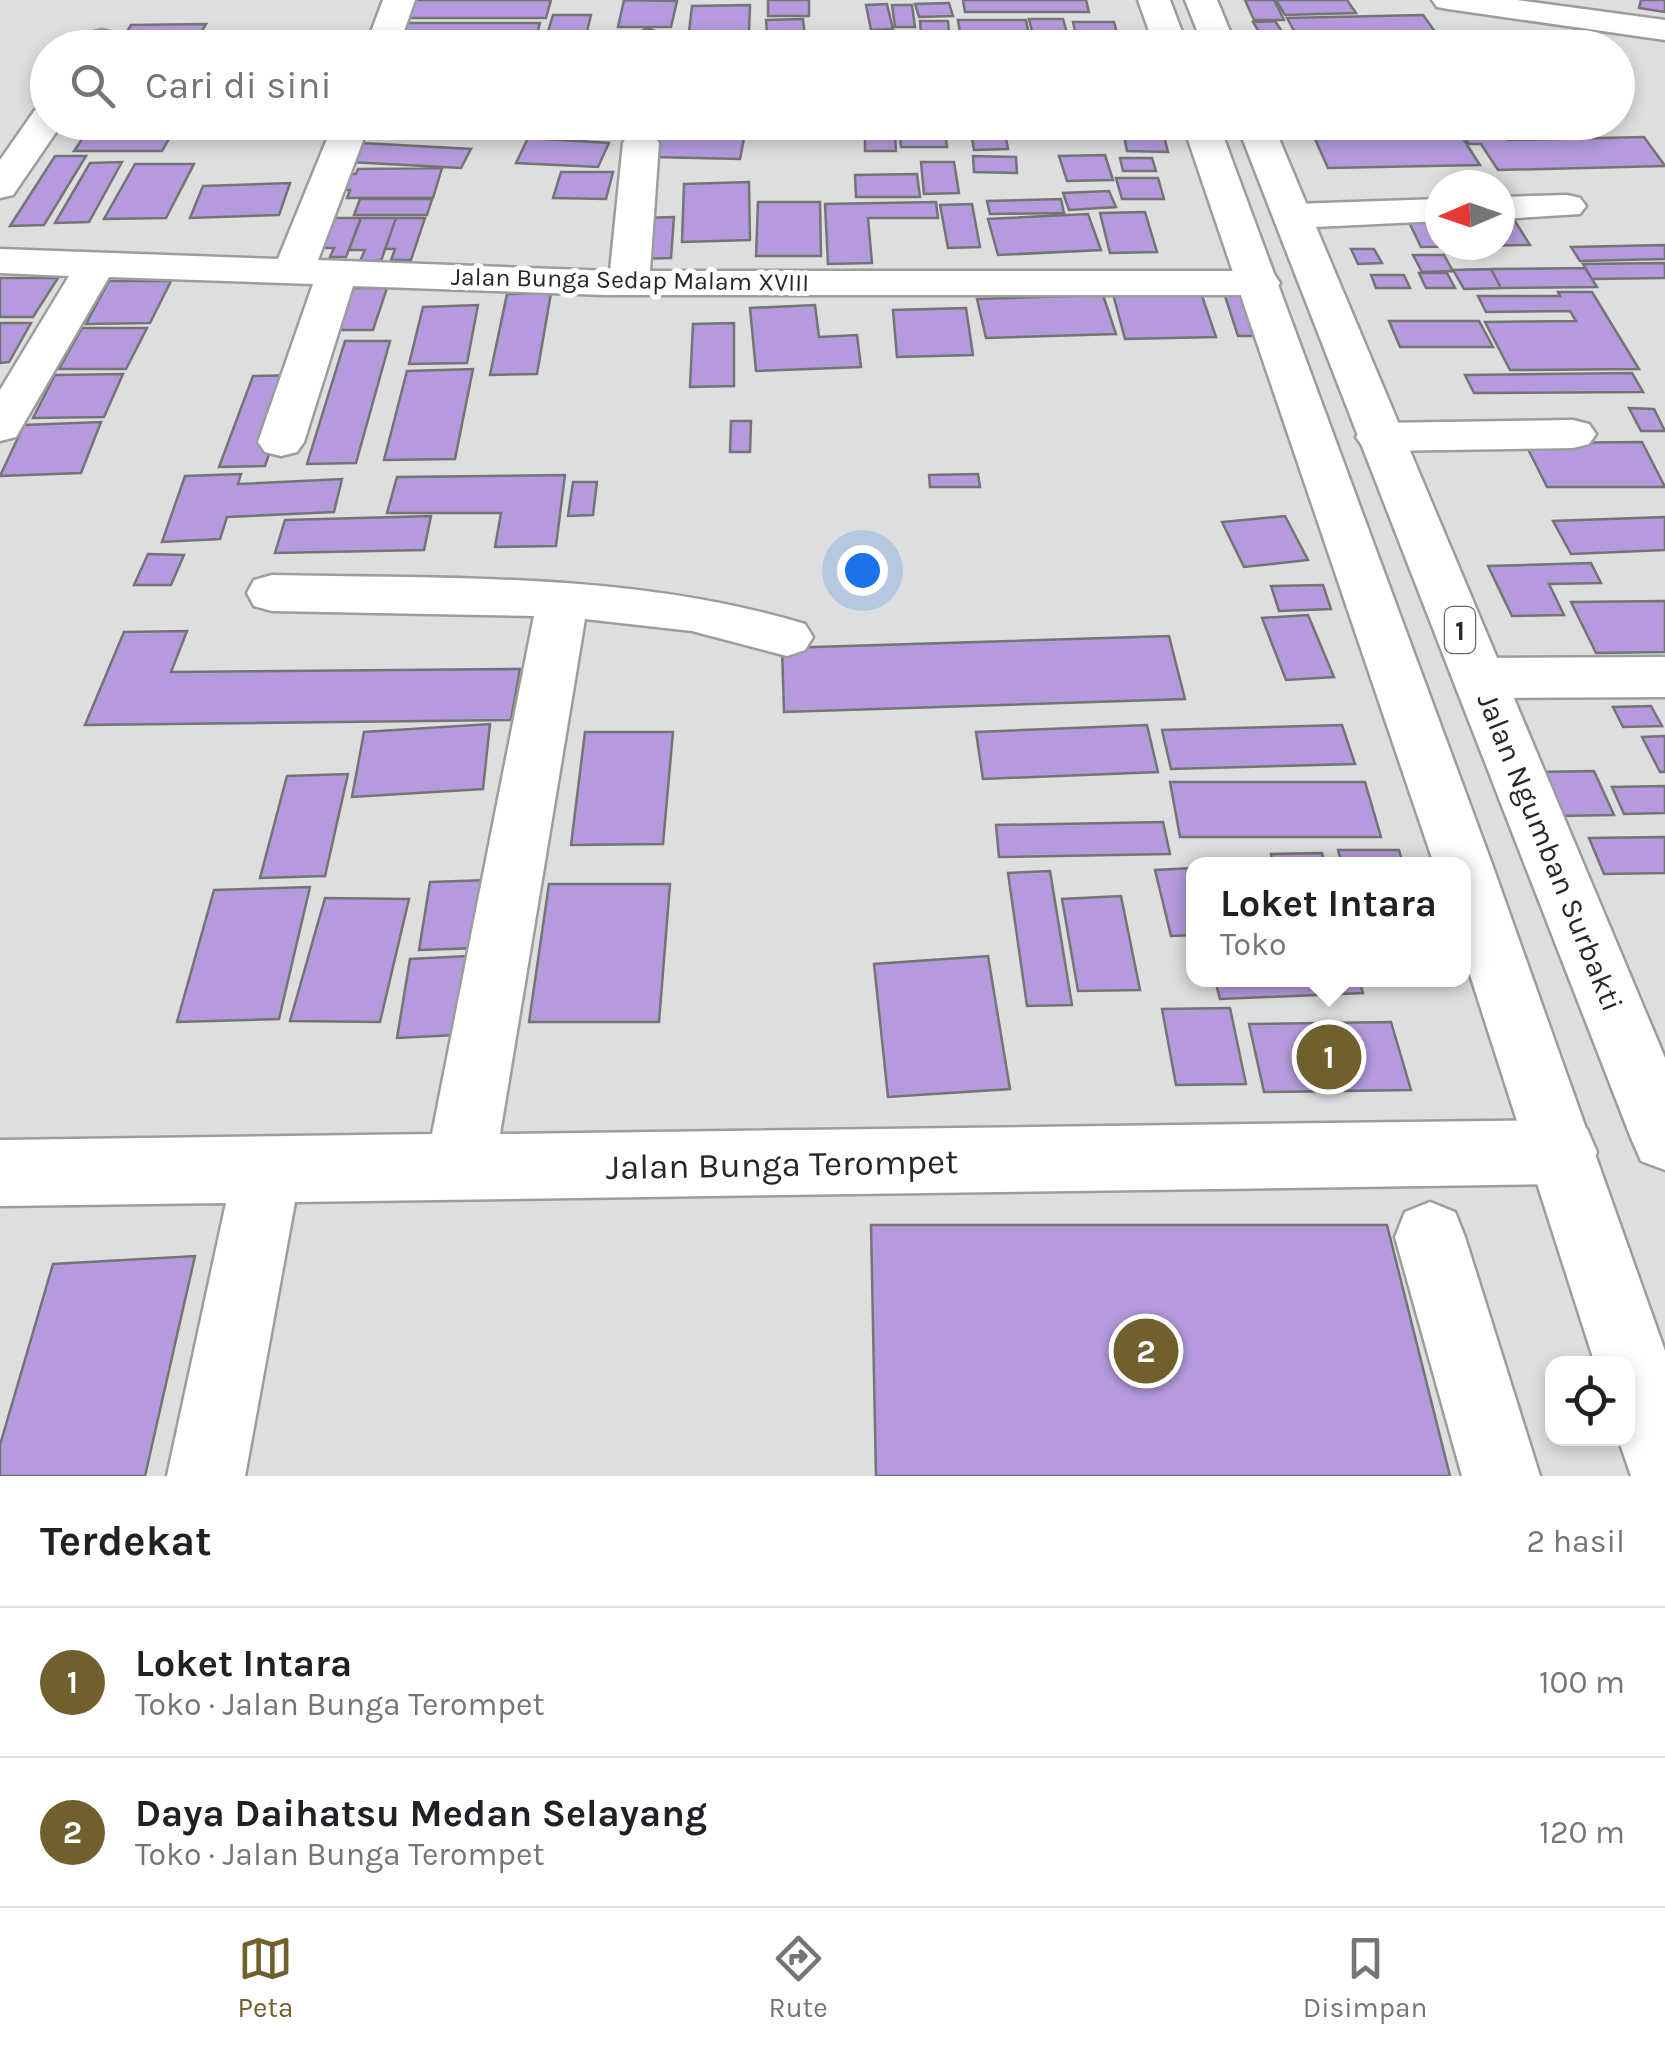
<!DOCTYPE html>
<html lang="id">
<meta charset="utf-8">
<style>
:root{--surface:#fff;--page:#f2f2f2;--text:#202124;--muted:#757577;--line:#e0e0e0;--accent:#70602e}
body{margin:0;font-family:Karla,sans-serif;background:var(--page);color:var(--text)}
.controls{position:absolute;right:30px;bottom:30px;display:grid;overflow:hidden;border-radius:20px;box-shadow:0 5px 15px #0003}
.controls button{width:90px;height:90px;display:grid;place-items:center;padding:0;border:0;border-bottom:2px solid var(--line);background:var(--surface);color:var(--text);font:50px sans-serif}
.compass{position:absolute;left:1425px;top:170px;width:90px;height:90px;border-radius:50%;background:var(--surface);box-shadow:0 5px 15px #0003;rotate:268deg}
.you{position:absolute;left:862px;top:570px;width:35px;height:35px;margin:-25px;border:8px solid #fff;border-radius:50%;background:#1a73e8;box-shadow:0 0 0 15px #1a73e833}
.badge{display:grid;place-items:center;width:65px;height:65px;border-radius:50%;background:var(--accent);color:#fff;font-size:32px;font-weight:700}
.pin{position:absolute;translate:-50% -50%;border:5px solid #fff;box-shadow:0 2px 10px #0006}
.popup{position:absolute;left:1186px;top:857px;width:285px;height:130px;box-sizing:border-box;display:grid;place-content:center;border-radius:20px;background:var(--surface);filter:drop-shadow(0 2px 8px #0005);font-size:32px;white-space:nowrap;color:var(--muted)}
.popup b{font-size:38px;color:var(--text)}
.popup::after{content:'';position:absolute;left:50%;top:100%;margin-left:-20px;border:20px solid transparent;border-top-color:var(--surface)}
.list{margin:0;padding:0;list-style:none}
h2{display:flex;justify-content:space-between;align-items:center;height:130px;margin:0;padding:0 40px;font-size:42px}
h2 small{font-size:32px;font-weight:400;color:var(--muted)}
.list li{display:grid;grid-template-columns:65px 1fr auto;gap:30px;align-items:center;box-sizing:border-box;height:150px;padding:0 40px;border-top:2px solid var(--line)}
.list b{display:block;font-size:38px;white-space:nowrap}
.list p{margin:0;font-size:32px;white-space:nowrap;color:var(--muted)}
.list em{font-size:32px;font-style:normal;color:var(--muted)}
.icon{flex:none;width:55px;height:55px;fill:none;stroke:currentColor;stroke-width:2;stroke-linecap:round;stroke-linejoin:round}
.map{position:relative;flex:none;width:1665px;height:1476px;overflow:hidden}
.search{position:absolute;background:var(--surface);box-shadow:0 5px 15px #0003;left:30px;right:30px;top:30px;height:110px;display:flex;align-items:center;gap:25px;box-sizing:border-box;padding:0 35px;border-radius:55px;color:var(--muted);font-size:38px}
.sheet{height:430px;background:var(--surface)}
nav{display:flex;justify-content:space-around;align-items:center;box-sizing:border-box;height:140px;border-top:2px solid var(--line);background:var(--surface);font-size:28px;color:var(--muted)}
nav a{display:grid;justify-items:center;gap:5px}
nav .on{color:var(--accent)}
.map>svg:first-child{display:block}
.building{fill:#b59bdd;stroke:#747475;stroke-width:2.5}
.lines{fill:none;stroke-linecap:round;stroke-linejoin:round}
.minor-casing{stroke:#9c9d9e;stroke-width:5}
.highway-casing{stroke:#9c9d9e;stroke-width:5}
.minor{fill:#fff;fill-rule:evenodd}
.highway{fill:#fff;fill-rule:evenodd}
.labels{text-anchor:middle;stroke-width:10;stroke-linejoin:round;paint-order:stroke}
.far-street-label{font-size:25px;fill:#262727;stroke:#fff}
.shield{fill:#fff;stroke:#676868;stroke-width:2.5}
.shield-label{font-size:28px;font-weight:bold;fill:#262727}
.street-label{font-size:30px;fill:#262727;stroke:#fff}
.near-street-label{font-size:35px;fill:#262727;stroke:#fff}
</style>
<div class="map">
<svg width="1665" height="1476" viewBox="0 0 1665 1476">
<rect width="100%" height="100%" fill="#dddedf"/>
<path class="building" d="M408 0H551L546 18H400Z
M624 0 677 1 671 27H618Z
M768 0H809V16H768Z
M963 0H1086L1089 12H965Z
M1245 0H1274L1284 20H1254Z
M1276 0H1347L1356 13 1285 15Z
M1641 0H1665V12L1639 8Z
M949 3 953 16 919 17 915 4Z
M887 4 893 29 871 30 866 5Z
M750 5 749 32H689L692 6Z
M892 5H912L915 27H895Z
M553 15H591L583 48H543Z
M1423 15 1436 33 1297 36 1287 18Z
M803 19 806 46 768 47 766 20Z
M1029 19H1063L1071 47 1036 48Z
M958 20H1026L1031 45H962Z
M920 21H948L950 45H922Z
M1275 21 1285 36 1262 37 1253 22Z
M1073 22H1114L1121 48H1079Z
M398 23H540L533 48H388Z
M206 24 199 36 124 37 131 25Z
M647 28 673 38 659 45 634 35Z
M1377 37H1435L1442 48H1344L1342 44H1381Z
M403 122H478L475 131H400Z
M1060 122H1153L1154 127 1061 128Z
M93 123H178L162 151H74Z
M660 125 746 128 740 159 652 157Z
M899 125H944L947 147H901Z
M1437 126 1444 137 1315 139 1310 128Z
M970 127H1004L1008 149 974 150Z
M1458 127H1499L1508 140 1644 137 1665 166 1498 170 1481 144H1469Z
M1123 131 1163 132 1168 152 1127 151Z
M865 133H895L896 151H865Z
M1462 137 1480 165 1328 168 1315 139Z
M528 138 609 143 598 167 516 163Z
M362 143 471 149 461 168 350 162Z
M1105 155 1113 180 1067 181 1059 156Z
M55 156H86L44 225 10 226Z
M973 156 1016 157 1017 173 974 172Z
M1120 158H1152L1156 171H1123Z
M122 162 89 222 55 223 90 163Z
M921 162H954L959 193 924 194Z
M135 164H194L166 218 104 219Z
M442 168 433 198H347L350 190H337L343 174H356L358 169Z
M561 172H613L606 199 553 198Z
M917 174 920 197H856L855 175Z
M1116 178H1158L1164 199H1122Z
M749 182 750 240 682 242 684 184Z
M290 183 279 215 190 218 203 186Z
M1109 191 1116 207 1069 210 1063 193Z
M360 199H432L427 215H354Z
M1061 199 1064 213 990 214 987 201Z
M758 202H820L821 256H756Z
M936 202 938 218H868L872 263 828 264 825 204Z
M972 204 980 247 948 248 940 205Z
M1145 212 1157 252 1110 253 1100 213Z
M1088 214 1101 250 998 255 988 219Z
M1500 215H1511L1530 245 1421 247 1406 216H1440V245H1500Z
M674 217 671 258 634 259 638 218Z
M330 218H361L346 257H330L334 248H318Z
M361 218H396L381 261H360L365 250H349Z
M396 218H425L411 260H391L395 249H385Z
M1665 245V259L1580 261 1571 247Z
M1351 249H1374L1382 263 1358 264Z
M1413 255H1444L1453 271 1422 272Z
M1665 263V278L1592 279 1583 264Z
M1585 268 1597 287 1501 288 1491 269Z
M1491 269 1501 288 1464 289 1453 270Z
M1419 273H1447L1455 288H1426Z
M1371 275H1404L1410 288H1376Z
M0 278H58L33 317H0Z
M109 281H171L150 323 86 324Z
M352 288H387L373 330H336Z
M1242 289 1258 336H1238L1223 290Z
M1558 292H1592L1639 369 1510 370 1485 322 1576 321 1570 311 1486 312 1478 296H1560Z
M551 293 537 374 490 375 507 294Z
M1201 293 1216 337 1125 339 1113 294Z
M1103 295 1116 334 986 338 977 299Z
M478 305 467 363 409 364 423 307Z
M815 305 819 337 857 335 861 367 756 371 750 308Z
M966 308 973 355 897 357 893 310Z
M1389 321H1479L1493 347H1400Z
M0 323H31L9 362 0 363Z
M734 323V386L690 387 693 324Z
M82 328H147L126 369H59Z
M345 341H390L356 463 307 464Z
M473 369 455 459 384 460 407 371Z
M1632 373 1643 392 1474 393 1465 375Z
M123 374 104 417 33 418 55 375Z
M296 375 265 466 219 467 253 376Z
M1629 408 1654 409 1665 431H1641Z
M731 421H751L750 452H730Z
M101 422 81 473 0 476 24 425Z
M1642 442 1665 487H1547L1525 443Z
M241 474 238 484 342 479 334 512 227 517 220 539 162 542 185 476Z
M978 474 980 487H930L929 475Z
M565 475 556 546 495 547 501 513H387L397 477Z
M573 482H597L593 515 568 516Z
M431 516 424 550 275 553 285 520Z
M1285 516 1308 560 1244 567 1222 522Z
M1665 517V550L1571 554 1553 521Z
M148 554 184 555 171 585H134Z
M1591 563 1601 583 1549 584 1564 615 1512 616 1488 566Z
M1323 585 1331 609 1279 611 1271 586Z
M1665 601V652L1596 653 1571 602Z
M1308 615 1334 677 1286 680 1262 618Z
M187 631 171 672 520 669 511 720 85 725 124 632Z
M1169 636 1185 699 784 712 782 648Z
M1651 706 1662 726 1623 727 1613 707Z
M490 724 483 789 352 797 364 732Z
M1147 725 1158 772 983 779 976 732Z
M1342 725 1355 764 1171 769 1162 730Z
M585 732H673L663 844 571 845Z
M1665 736V772H1660L1642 737Z
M1594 771 1614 815 1556 816 1537 772Z
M348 774 325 876 260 878 287 776Z
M1170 782H1365L1381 837H1180Z
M1665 786V813L1624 814 1612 787Z
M1163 822 1170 854 999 857 996 825Z
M1665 837V873L1604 874 1589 838Z
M1338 850H1399L1403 864H1342Z
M1322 853 1325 864H1273L1271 854Z
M1194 868V935L1171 936 1155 870Z
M1050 871 1072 1005 1027 1006 1008 873Z
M489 880 479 948 419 950 430 882Z
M549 884H670L659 1022H529Z
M310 887 279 1019 177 1022 214 890Z
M1121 896 1140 990 1078 991 1062 899Z
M325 898 409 899 380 1022 290 1021Z
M467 956 456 1035 397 1038 410 959Z
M988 956 1010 1089 888 1097 874 964Z
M1215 980H1359L1363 993 1220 999Z
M1230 1008 1246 1084 1176 1085 1162 1009Z
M1391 1022 1411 1090 1264 1092 1249 1024Z
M871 1225H1387L1450 1476H876Z
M195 1256 145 1476H0V1445L53 1264Z"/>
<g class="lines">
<g class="minor-casing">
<path id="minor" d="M383 0H415L398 48H365Z
M1432 0H1517L1665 20V40L1448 9 1437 7Z
M102 30 114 33 118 40 113 48H80L90 33Z
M48 108V122H63L13 195 0 198V160L35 110Z
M334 122H370L318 260 610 271 623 143 628 135 641 132 654 135 659 143 650 271H1260L1274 274 1280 283 1274 292 1260 295H605L353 286 304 442 297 452 281 456 265 452 258 442 313 284 109 277 16 437 0 441V390L69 276 0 273V249L278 259Z
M1567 195 1580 198 1586 206 1580 214 1500 219V197Z
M1440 199V221L1294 228 1280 224 1275 216 1280 208 1294 204Z
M1573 420 1589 424 1596 434 1589 444 1573 448 1379 451 1363 447 1356 437 1363 427 1379 423Z
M272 575C451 579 632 572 805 624L813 637 805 650 787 656 692 631 585 619 500 1134 1563 1120 1587 1129 1597 1152 1587 1175 1563 1184 295 1202 245 1476H167L226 1203 0 1206V1140L432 1134 534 616 272 611 254 606 247 593 254 580Z
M1665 657V697L1480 698 1461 692 1453 678 1461 664 1480 658Z
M1430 1202 1455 1212 1465 1237 1540 1476H1462L1395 1237 1405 1212Z"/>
</g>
<g class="highway-casing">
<path id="highway" d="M1138 0H1170L1188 48H1155Z
M1185 0H1217L1237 48H1204Z
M1182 122H1218L1492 864 1665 1351V1476H1631L1618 1438H1628V1364H1595L1464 956V864H1434Z
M1236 122H1272L1665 1058V1170L1641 1161 1631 1138Z"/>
</g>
<use href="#minor" class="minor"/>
<use href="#highway" class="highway"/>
</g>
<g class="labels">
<g class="far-street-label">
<text transform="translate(630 279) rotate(1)" y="9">Jalan Bunga Sedap Malam XVIII</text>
</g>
<rect class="shield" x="1445" y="607" width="30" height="46" rx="8"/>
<g class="shield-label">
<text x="1460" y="640">1</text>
</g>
<g class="street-label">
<text transform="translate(1550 852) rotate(68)" y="10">Jalan Ngumban Surbakti</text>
</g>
<g class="near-street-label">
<text transform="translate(782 1164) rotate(-1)" y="12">Jalan Bunga Terompet</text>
</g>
</g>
</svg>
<div class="controls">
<button><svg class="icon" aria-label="locate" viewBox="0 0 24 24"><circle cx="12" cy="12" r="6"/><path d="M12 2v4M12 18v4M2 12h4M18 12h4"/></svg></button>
</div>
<svg class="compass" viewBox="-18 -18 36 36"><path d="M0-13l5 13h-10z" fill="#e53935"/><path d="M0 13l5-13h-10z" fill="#757577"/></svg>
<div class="you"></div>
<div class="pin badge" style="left:1329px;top:1057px">1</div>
<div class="popup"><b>Loket Intara</b>Toko</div>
<div class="pin badge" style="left:1146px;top:1351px">2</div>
<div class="search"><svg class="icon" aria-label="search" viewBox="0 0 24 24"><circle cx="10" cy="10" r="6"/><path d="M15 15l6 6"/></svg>Cari di sini</div>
</div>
<section class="sheet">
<h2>Terdekat<small>2 hasil</small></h2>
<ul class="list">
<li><span class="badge">1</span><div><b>Loket Intara</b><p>Toko · Jalan Bunga Terompet</p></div><em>100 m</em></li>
<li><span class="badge">2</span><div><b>Daya Daihatsu Medan Selayang</b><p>Toko · Jalan Bunga Terompet</p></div><em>120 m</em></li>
</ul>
</section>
<nav>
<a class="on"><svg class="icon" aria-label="map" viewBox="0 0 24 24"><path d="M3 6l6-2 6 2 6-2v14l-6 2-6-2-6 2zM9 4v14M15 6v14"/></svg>Peta</a>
<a><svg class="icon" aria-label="directions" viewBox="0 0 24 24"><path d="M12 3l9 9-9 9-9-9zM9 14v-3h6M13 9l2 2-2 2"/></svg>Rute</a>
<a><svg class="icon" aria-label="saved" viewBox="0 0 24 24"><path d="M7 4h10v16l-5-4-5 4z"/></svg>Disimpan</a>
</nav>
